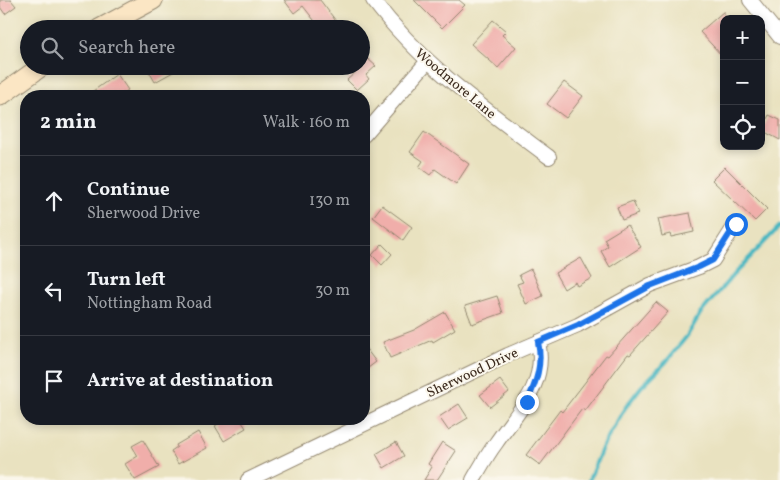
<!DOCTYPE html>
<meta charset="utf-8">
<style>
:root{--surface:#171b24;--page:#242831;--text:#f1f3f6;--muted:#9ea1a6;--line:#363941}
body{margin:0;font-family:Vollkorn,serif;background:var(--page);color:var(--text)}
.controls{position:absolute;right:15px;top:15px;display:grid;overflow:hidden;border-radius:10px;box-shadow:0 2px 8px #0003}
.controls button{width:45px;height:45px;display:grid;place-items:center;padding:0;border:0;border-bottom:1px solid var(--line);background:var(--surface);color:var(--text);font:25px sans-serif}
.stop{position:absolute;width:15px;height:15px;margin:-11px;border:4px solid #1a73e8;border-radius:50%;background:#fff}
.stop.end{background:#1a73e8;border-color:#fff;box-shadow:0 1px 5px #0008}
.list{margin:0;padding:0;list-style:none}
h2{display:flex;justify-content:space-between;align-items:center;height:65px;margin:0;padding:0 20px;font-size:21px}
h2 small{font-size:16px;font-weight:400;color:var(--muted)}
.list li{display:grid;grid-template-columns:32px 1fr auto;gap:15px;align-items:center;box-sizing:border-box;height:90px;padding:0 20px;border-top:1px solid var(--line)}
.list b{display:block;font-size:19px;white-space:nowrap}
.list p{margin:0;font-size:16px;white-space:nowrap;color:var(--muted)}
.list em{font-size:16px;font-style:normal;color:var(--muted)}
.icon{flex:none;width:28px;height:28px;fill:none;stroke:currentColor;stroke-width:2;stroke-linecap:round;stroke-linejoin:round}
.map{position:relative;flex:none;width:780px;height:480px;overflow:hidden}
.search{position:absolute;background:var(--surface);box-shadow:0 2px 8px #0003;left:20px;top:20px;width:350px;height:55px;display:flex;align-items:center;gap:12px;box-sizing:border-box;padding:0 18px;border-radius:28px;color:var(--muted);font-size:19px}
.panel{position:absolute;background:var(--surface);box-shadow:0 2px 8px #0003;left:20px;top:90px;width:350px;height:335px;border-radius:20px}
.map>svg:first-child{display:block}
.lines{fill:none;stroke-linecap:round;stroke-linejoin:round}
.stream{stroke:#49b7c1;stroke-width:4}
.building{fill:#f0aeaa}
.street-casing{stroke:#92866f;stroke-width:16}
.secondary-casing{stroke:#92866f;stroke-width:21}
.street{stroke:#fff;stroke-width:14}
.secondary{stroke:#fbe6c4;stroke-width:19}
.route{stroke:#1a73e8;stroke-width:6}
.labels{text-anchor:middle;stroke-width:4;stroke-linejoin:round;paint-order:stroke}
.street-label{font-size:14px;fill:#3b2a1e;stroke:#fbf7ec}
</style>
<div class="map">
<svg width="780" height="480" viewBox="0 0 780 480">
<rect width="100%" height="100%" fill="#fbf7ec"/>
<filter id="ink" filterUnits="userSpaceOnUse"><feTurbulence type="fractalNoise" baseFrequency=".02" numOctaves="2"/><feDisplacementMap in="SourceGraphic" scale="10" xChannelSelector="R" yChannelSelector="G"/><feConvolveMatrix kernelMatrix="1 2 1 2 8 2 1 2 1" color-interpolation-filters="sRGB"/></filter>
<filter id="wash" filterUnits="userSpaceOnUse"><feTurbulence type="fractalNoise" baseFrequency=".0096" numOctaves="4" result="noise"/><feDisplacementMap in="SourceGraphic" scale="20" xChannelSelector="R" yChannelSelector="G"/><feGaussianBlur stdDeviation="1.12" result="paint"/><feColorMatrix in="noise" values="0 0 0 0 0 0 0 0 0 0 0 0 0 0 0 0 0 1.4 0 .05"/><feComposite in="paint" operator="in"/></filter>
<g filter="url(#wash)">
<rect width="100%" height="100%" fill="#e9e2c0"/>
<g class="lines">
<path class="stream" d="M589 480 603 446 625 408 641 387 666 362 687 336 700 314 733 275 780 226"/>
</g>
<g id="blocks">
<path class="building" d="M0 0H11L16 6 5 14 0 7Z
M284 0H320L342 29H321L303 6 294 13Z
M414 0H459L465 5 442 28Z
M724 11V58L700 32Z
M493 20 506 31 502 35 516 47 498 68 471 44Z
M361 53 376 66 366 75 369 79 357 90 347 80 356 72 351 66H361Z
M146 66H184L155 82Z
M117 74 128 90 119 96H86Z
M564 82 583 96 566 118 547 104Z
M769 115 780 120V140L761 130Z
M424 132 469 164 456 184 435 169 430 175 419 167 423 161 410 152Z
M725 167 767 209 755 221 712 180Z
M633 201 638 214 622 220 617 207Z
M382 205 412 227 403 240 373 217Z
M690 213 694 232 671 237 670 234 662 236 658 219Z
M627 225 641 247 610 267 601 251 608 246 604 239Z
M382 244 392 254 382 265 372 255Z
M581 258 592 278 577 286 575 282 564 289 555 273Z
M531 269 543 296 526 304 517 284 523 282 519 275Z
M497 296 503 313 472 324 465 306Z
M656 302 668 312 630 355 628 354 585 411 582 409 540 465 526 455 560 410 562 412 606 355 608 356Z
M445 312 455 329 433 342 432 340 390 358 383 342 414 330Z
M364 346 376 362 364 371Z
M500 380 509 392 490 407 480 395Z
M459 404 468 418 448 430 439 417Z
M226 419H240L246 428 224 441 215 426Z
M198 432 207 448 178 464 171 451 177 447 176 445Z
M143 440 159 467 135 480 125 464 138 456 132 446Z
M396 442 404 456 384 468 376 454Z
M442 442 456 451 437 480H424L432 467 428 464Z"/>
</g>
</g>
<g filter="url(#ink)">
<use href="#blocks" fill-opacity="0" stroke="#92866f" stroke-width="1"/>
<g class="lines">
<g class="street-casing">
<path id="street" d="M373 0C421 64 485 109 549 157
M750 0 780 37
M364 135 427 62
M248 480 508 355 578 325 650 285 699 267 713 260 736 224
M473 480C480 468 487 455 496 443 517 412 548 384 538 342"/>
</g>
<g class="secondary-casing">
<path id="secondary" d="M99 29 153 0
M0 96 42 66"/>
</g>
<use href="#street" class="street"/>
<use href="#secondary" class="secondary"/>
</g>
</g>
<g class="lines" filter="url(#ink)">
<path class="route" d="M527 402C536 383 543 364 538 342L578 325 650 286 699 267 713 260 736 224"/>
</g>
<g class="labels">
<g class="street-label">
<text transform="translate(456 83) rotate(40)" y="5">Woodmore Lane</text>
<text transform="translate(472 372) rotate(-25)" y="5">Sherwood Drive</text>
</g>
</g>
</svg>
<div class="controls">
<button>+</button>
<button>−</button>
<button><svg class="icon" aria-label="locate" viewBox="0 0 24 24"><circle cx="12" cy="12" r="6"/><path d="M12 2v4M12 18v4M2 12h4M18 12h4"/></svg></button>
</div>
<div class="stop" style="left:736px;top:224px"></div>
<div class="stop end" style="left:527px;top:402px"></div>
<div class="search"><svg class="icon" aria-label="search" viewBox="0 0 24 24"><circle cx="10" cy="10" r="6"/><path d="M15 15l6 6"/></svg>Search here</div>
<section class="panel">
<h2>2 min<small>Walk · 160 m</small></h2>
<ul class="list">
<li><svg class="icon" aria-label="ahead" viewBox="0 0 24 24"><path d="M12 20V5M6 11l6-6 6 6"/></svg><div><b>Continue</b><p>Sherwood Drive</p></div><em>130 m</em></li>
<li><svg class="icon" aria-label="left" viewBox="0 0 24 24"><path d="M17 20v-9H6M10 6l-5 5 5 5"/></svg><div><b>Turn left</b><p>Nottingham Road</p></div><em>30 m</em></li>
<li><svg class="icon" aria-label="arrive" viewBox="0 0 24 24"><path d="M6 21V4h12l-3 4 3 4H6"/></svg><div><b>Arrive at destination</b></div></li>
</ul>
</section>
</div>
